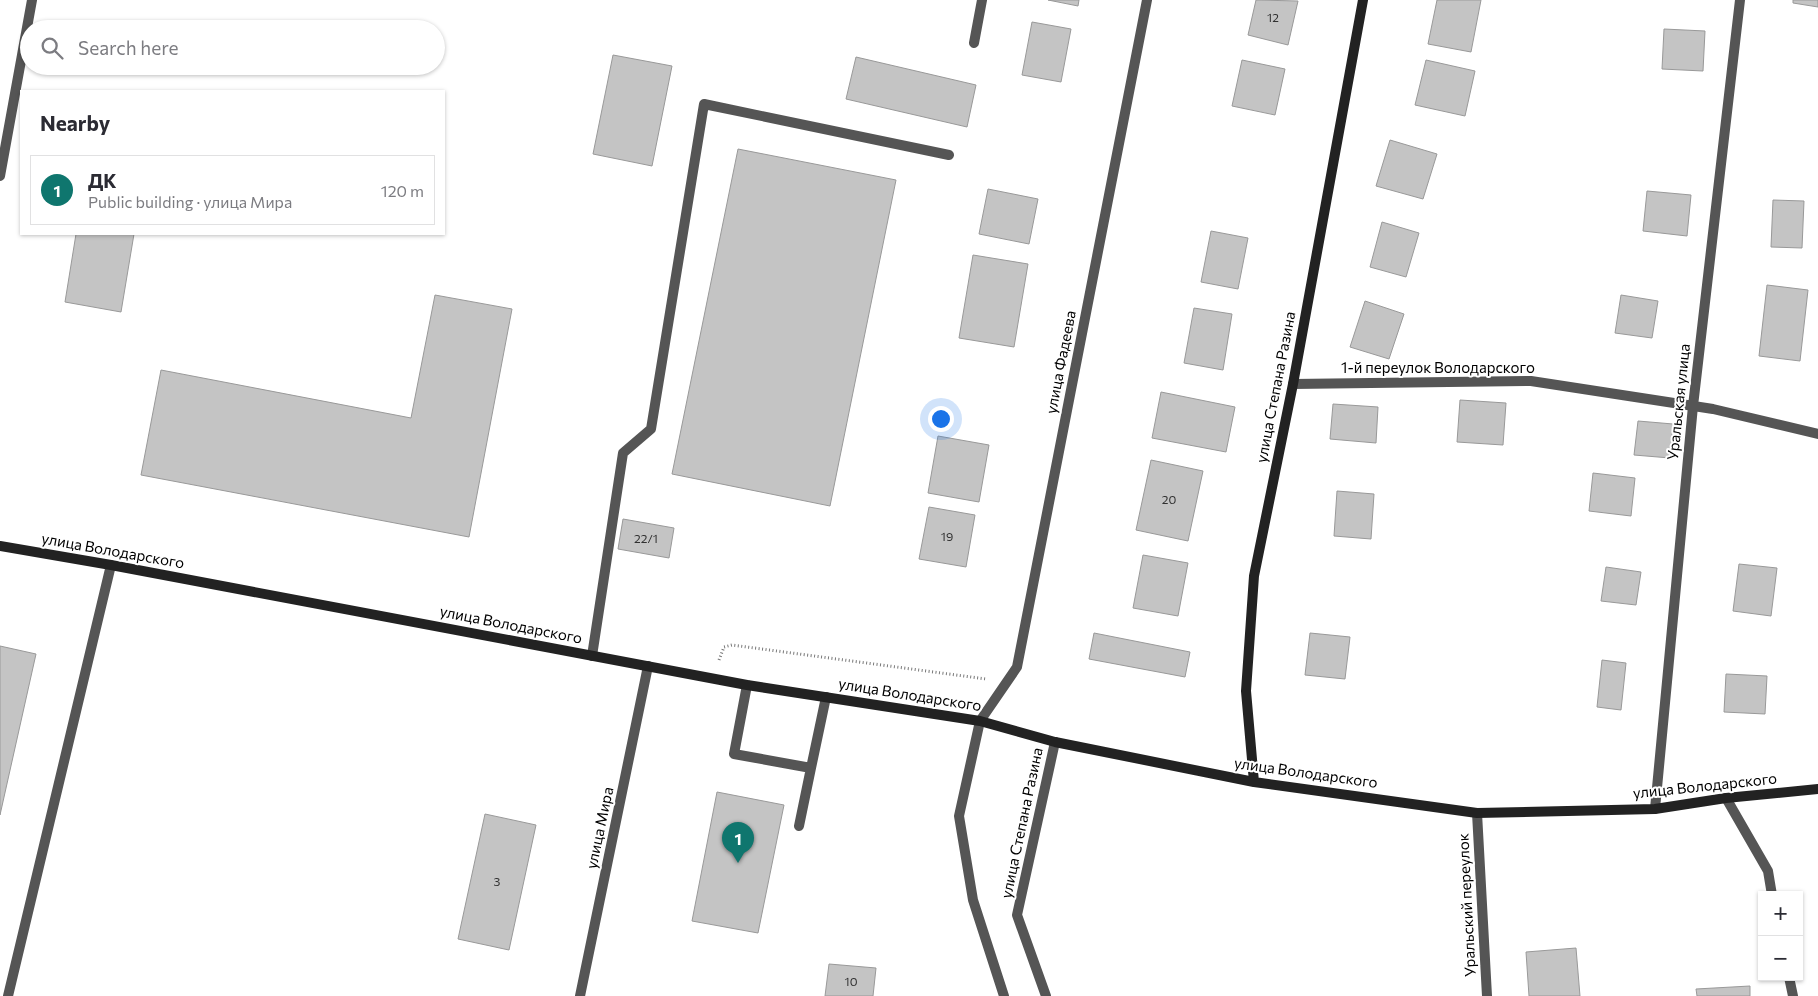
<!DOCTYPE html>
<meta charset="utf-8">
<style>
:root{--surface:#fff;--page:#f2f2f3;--text:#2b2b33;--muted:#7c7c81;--line:#e1e1e2;--accent:#0f766e}
body{margin:0;font-family:Commissioner,sans-serif;background:var(--page);color:var(--text)}
.controls{position:absolute;right:15px;bottom:15px;display:grid;overflow:hidden;border-radius:0px;box-shadow:0 1px 4px #0004}
.controls button{width:45px;height:45px;display:grid;place-items:center;padding:0;border:0;border-bottom:1px solid var(--line);background:var(--surface);color:var(--text);font:25px sans-serif}
.you{position:absolute;left:940px;top:418px;width:18px;height:18px;margin:-12px;border:4px solid #fff;border-radius:50%;background:#1a73e8;box-shadow:0 0 0 8px #1a73e833}
.badge{display:grid;place-items:center;width:32px;height:32px;border-radius:50%;background:var(--accent);color:#fff;font-size:16px;font-weight:700}
.pin{position:absolute;translate:-50% -41px;filter:drop-shadow(0 1px 2px #0008)}
.pin::after{content:'';position:absolute;top:26px;width:18px;height:15px;background:inherit;clip-path:polygon(0 0,100% 0,50% 100%)}
.list{margin:0;padding:0;list-style:none}
h2{display:flex;justify-content:space-between;align-items:center;height:65px;margin:0;padding:0 20px;font-size:21px}
h2 small{font-size:16px;font-weight:400;color:var(--muted)}
.list li{display:grid;grid-template-columns:32px 1fr auto;gap:15px;align-items:center;box-sizing:border-box;height:70px;margin:0 10px 10px;padding:0 10px;border:1px solid var(--line);border-radius:0px}
.list b{display:block;font-size:19px;white-space:nowrap}
.list p{margin:0;font-size:16px;white-space:nowrap;color:var(--muted)}
.list em{font-size:16px;font-style:normal;color:var(--muted)}
.icon{flex:none;width:28px;height:28px;fill:none;stroke:currentColor;stroke-width:2;stroke-linecap:round;stroke-linejoin:round}
.map{position:relative;flex:none;width:1818px;height:996px;overflow:hidden}
.search{position:absolute;background:var(--surface);box-shadow:0 1px 4px #0004;left:20px;top:20px;width:425px;height:55px;display:flex;align-items:center;gap:12px;box-sizing:border-box;padding:0 18px;border-radius:28px;color:var(--muted);font-size:19px}
.panel{position:absolute;background:var(--surface);box-shadow:0 1px 4px #0004;left:20px;top:90px;width:425px;height:145px;border-radius:0px}
.map>svg:first-child{display:block}
.building{fill:#c4c4c4;stroke:#999}
.lines{fill:none;stroke-linecap:round;stroke-linejoin:round}
.path{stroke:#777;stroke-width:3;stroke-dasharray:1 2.5;stroke-linecap:butt}
.lane{stroke:#555;stroke-width:10}
.street{stroke:#555;stroke-width:10}
.secondary{stroke:#222;stroke-width:10}
.labels{text-anchor:middle;stroke-width:4;stroke-linejoin:round;paint-order:stroke}
.number-label{font-size:12px;fill:#313131}
.street-label{font-size:15px;fill:#000;stroke:#fff}
</style>
<div class="map">
<svg width="1818" height="996" viewBox="0 0 1818 996">
<rect width="100%" height="100%" fill="#fff"/>
<path class="building" d="M1048 0H1079L1078 6Z
M1256 0 1298 1 1288 45 1248 35Z
M1437 0H1481L1471 52 1428 44Z
M1793 0H1818V7L1793 3Z
M1032 22 1071 29 1061 82 1022 75Z
M1664 29 1705 31 1703 71 1662 69Z
M613 55 672 66 652 166 593 154Z
M856 57 976 85 967 127 846 99Z
M1242 60 1285 69 1275 115 1232 106Z
M1426 60 1475 71 1465 116 1415 105Z
M1390 140 1437 154 1423 199 1376 186Z
M738 149 896 180 830 506 672 474Z
M988 189 1038 199 1029 244 979 234Z
M1647 191 1691 195 1687 236 1643 231Z
M1773 200 1804 201 1802 248 1771 247Z
M1382 222 1419 233 1406 277 1370 267Z
M1211 231 1248 238 1238 289 1201 282Z
M76 234H134L121 312 65 302Z
M973 255 1028 264 1014 347 959 338Z
M1767 285 1808 290 1800 361 1759 356Z
M435 295 512 309 469 537 141 475 161 370 411 418Z
M1621 295 1658 301 1652 338 1615 333Z
M1365 301 1404 314 1389 359 1350 347Z
M1194 308 1232 314 1223 370 1184 363Z
M1161 392 1235 407 1226 452 1152 438Z
M1460 400 1506 403 1503 445 1457 442Z
M1333 404 1378 407 1376 443 1330 439Z
M1638 421 1673 424 1670 458 1634 455Z
M938 436 989 445 979 502 928 493Z
M1151 460 1203 471 1188 541 1136 530Z
M1593 473 1635 478 1631 516 1589 511Z
M1337 491 1374 494 1371 539 1334 536Z
M929 507 975 515 966 567 919 559Z
M623 519 674 528 669 558 618 549Z
M1143 555 1188 563 1178 616 1133 608Z
M1739 564 1777 568 1771 616 1733 611Z
M1606 567 1641 572 1636 605 1601 601Z
M1094 633 1190 652 1185 677 1089 659Z
M1310 633 1350 637 1345 679 1305 675Z
M0 646 36 654 0 815Z
M1602 660 1626 663 1621 710 1597 707Z
M1726 674 1767 676 1765 714 1724 712Z
M717 792 784 805 758 933 692 921Z
M485 814 536 825 509 950 458 939Z
M1576 948 1580 996H1529L1526 952Z
M829 964 876 968 873 996H825Z
M1750 986V996H1697L1696 989Z"/>
<g class="lines">
<path class="path" d="M719 660 724 647 732 645 986 679"/>
<path class="lane" d="M974 43 982 0
M592 656 623 453 651 429 704 104 949 155
M747 685 734 754 811 768 799 826
M811 768 826 697
M8 996 111 565"/>
<path class="street" d="M0 176 32 0
M1293 384 1531 381 1713 409 1818 434
M1726 798 1768 871 1772 895
M1655 809 1693 406 1740 0
M1477 813 1487 996
M1789 977 1793 996
M580 996 648 666
M1004 996 973 900 959 816 980 721 1017 667 1147 0
M1046 996 1017 915 1055 742"/>
<path class="secondary" d="M0 546 111 565 747 685 980 721 1055 742 1254 782 1477 813 1655 809 1726 798 1818 789
M1254 782 1246 691 1254 576 1293 384 1363 0"/>
</g>
<g class="labels">
<g class="number-label">
<text x="1273" y="22">12</text>
<text x="1169" y="504">20</text>
<text x="947" y="541">19</text>
<text x="646" y="543">22/1</text>
<text x="497" y="886">3</text>
<text x="851" y="986">10</text>
</g>
<g class="street-label">
<text transform="translate(1061 362) rotate(-79)" y="5">улица Фадеева</text>
<text x="1438" y="373">1-й переулок Володарского</text>
<text transform="translate(1276 387) rotate(-79)" y="5">улица Степана Разина</text>
<text transform="translate(1679 402) rotate(-84)" y="5">Уральская улица</text>
<text transform="translate(113 551) rotate(10)" y="5">улица Володарского</text>
<text transform="translate(511 625) rotate(11)" y="5">улица Володарского</text>
<text transform="translate(910 695) rotate(9)" y="5">улица Володарского</text>
<text transform="translate(1306 773) rotate(8)" y="5">улица Володарского</text>
<text transform="translate(1705 786) rotate(-6)" y="5">улица Володарского</text>
<text transform="translate(1022 823) rotate(-78)" y="5">улица Степана Разина</text>
<text transform="translate(600 828) rotate(-78)" y="5">улица Мира</text>
<text transform="translate(1467 905) rotate(-93)" y="5">Уральский переулок</text>
</g>
</g>
</svg>
<div class="controls">
<button>+</button>
<button>−</button>
</div>
<div class="you"></div>
<div class="pin badge" style="left:738px;top:863px">1</div>
<div class="search"><svg class="icon" aria-label="search" viewBox="0 0 24 24"><circle cx="10" cy="10" r="6"/><path d="M15 15l6 6"/></svg>Search here</div>
<section class="panel">
<h2>Nearby<small></small></h2>
<ul class="list">
<li><span class="badge">1</span><div><b>ДК</b><p>Public building · улица Мира</p></div><em>120 m</em></li>
</ul>
</section>
</div>
